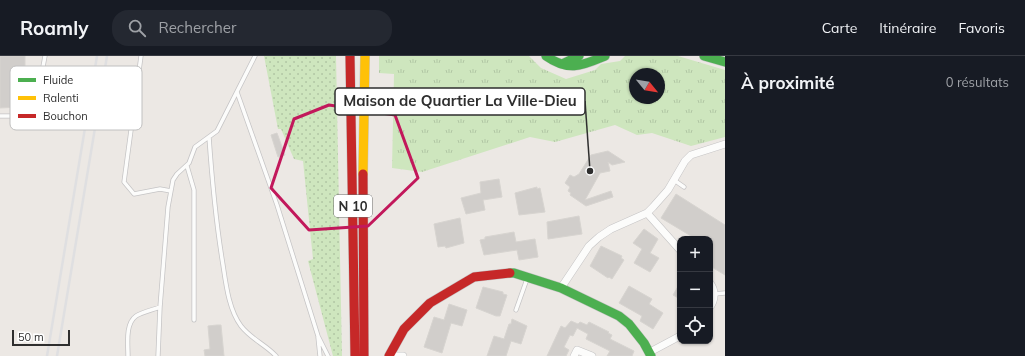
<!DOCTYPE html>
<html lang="fr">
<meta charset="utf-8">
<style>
:root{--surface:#171b24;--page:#242831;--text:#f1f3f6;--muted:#9ea1a6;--line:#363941}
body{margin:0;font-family:Mulish,sans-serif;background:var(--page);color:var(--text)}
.controls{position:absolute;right:12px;bottom:12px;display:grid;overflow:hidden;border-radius:8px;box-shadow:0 1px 3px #0004}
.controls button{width:36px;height:36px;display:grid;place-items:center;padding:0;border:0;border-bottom:1px solid var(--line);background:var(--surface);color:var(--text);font:20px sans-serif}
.compass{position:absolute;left:629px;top:12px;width:36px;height:36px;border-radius:50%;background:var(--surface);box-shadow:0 1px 3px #0004;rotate:120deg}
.scale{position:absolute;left:12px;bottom:10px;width:58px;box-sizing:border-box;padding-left:4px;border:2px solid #2e2e2e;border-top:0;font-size:11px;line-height:14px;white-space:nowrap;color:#2e2e2e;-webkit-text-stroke:3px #fff;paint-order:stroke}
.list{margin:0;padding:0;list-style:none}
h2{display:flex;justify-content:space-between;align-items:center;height:52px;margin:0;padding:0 16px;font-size:17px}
h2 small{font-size:13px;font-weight:400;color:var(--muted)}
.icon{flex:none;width:22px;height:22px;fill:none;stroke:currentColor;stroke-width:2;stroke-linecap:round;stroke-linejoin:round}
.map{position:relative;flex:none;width:725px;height:300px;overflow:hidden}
header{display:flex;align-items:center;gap:24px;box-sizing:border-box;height:56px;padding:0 20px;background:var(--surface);border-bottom:1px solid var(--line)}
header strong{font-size:19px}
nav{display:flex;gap:22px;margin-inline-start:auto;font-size:14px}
.search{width:280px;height:36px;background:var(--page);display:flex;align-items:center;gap:10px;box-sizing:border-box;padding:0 14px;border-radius:16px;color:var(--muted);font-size:15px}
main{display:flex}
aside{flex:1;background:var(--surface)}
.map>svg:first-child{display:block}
.grass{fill:url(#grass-dots)}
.park{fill:url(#park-tufts);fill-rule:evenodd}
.building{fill:#d1cecb;stroke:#d7d4d0}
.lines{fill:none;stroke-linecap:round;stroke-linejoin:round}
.lane-casing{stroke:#c5c4c5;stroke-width:5}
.street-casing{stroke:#c5c4c5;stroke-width:8}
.fast-casing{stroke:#c5c4c5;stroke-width:10}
.slow-casing{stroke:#c5c4c5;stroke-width:10}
.jam-casing{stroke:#c5c4c5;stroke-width:10}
.lane{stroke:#fcfcfb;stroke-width:3.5}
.street{stroke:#fcfcfb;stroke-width:7}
.fast{stroke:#4caf50;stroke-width:9}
.slow{stroke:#ffc107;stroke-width:9}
.jam{stroke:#c62828;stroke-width:9}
.rail{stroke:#dfdfe1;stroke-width:2.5}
.marked{fill:none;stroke:#c2185b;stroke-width:3;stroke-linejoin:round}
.labels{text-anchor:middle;stroke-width:3;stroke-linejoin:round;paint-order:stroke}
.shield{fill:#fff;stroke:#6d6d6d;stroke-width:1}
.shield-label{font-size:13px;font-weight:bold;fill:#2e2e2e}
.key{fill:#fff;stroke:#c0c0c0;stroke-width:1}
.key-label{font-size:11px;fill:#2e2e2e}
.leader{fill:none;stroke:#2e2e2e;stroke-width:1.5}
.callout-dot{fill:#2e2e2e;stroke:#fff;stroke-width:1.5}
.callout{fill:#fff;stroke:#2e2e2e;stroke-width:1.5}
.callout-label{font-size:15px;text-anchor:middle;font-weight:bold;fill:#2e2e2e}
</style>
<header>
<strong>Roamly</strong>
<div class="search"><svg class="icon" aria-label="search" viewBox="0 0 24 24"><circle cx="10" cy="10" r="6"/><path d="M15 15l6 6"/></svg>Rechercher</div>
<nav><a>Carte</a><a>Itinéraire</a><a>Favoris</a></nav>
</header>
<main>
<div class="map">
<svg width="725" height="300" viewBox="0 0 725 300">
<defs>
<pattern id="grass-dots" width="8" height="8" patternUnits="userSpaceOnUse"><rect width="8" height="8" fill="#cee6be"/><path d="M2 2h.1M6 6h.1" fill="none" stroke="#b1c6a4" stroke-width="1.8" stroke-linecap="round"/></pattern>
<pattern id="park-tufts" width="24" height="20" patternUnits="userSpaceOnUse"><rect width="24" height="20" fill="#cee6be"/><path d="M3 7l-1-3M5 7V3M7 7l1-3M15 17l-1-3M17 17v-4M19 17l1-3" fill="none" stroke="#b1c6a4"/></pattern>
</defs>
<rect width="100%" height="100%" fill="#ece8e4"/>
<path class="grass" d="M264 0H336L342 300H333L308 205 313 203 303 105 294 103 281 73H278Z"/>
<path class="park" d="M379 0H529L541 12 566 23 595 14 601 8 620 5 625 0H678L725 14V81L691 90 652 77 637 79 615 69 555 86 530 81 422 116 392 112 394 18 379 17ZM635 18H659V42H635Z"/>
<path class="building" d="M0 0H25V33H20V51L0 52Z
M277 77 285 99 278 101 271 79Z
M608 95 625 106 612 109 608 106 610 115 600 117 585 144 611 135 613 141 586 150 570 139 571 137 568 135 570 131 565 127 570 119 574 121 579 118 591 99Z
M499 123 502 141 483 144 485 154 466 158 461 142 481 137 480 126Z
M537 131V133L540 132 545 156 519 159 515 137Z
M676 138 725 169V219L710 210V183H696L661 162Z
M579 160 582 178 548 183 547 166Z
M460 162 464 187 446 192 445 190 438 191 434 168Z
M644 173 658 183 650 197 659 202 650 216 634 207 642 193 633 187Z
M514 176 516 186 535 183 538 201 519 204 517 194 484 199 480 184 485 183V181Z
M601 190 622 200 621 202 624 204 612 223 609 221 608 222 590 210Z
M680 227V243L673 239Z
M629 230 652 243 649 248 663 257 653 273 640 265 642 260 619 247Z
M483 231 503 236V238L507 239 500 260H496L476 252Z
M449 248 467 254 462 270 451 267 442 297 424 291 434 261 444 264Z
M512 263 527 270 521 288 511 285 506 300H487L494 280 504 283 509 268H511Z
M571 265 578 268 580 266 587 269 589 266 609 276 608 277 612 279 610 283 634 295 632 300H607L610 295 586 283 588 278 577 272 573 280 570 279 564 291 569 294 566 300H547L561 270 565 272Z
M217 269H221L224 300H205L204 294 210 293 208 270Z"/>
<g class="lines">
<g class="lane-casing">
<path id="lane" d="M141 0 124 126 134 138 160 133 171 135
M237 36 277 149 318 280 328 300
M0 60H20L29 55 42 16 45 0
M209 81C212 124 216 167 223 209 226 229 229 254 241 270 251 283 266 289 276 300
M187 110 194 134V264
M674 124 684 131
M714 238 725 237
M516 254 527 223
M318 281 320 300
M128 300C128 288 125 268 136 260 142 256 152 254 160 251
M158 300 160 251 168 151 173 124 177 118 189 107 195 91 217 75 255 0"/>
</g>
<g class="street-casing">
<path id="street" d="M647 157 680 194
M710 227C716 235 715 244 710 251
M561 232 589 190 599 181 611 173 647 157 653 151 668 134 685 105 691 99 725 88
M650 296 680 280
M391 300H403
M574 300 577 294 592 300"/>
</g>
<g class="fast-casing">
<path id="fast" d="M546 0C569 16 581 10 605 0
M704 0 725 6
M562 8 579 0
M510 217H514L561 232 619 260 629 268 644 287 651 300"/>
</g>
<g class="slow-casing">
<path id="slow" d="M363 118 365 0"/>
</g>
<g class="jam-casing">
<path id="jam" d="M350 0 355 300
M363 118 364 300
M389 300 404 273 430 247 474 221 510 217"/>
</g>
<use href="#lane" class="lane"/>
<use href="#street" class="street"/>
<use href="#fast" class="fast"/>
<use href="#slow" class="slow"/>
<use href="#jam" class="jam"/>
<path class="rail" d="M47 300 97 0
M57 300 107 0"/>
</g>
<path class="marked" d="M329 49 395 59 418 122 368 170 309 174 271 132 294 63Z"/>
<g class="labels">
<rect class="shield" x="334" y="139" width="38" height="22" rx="3"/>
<g class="shield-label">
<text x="353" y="155">N 10</text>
</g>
</g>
<rect x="10" y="10" width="132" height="64" rx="6" class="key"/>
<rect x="18" y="22" width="18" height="4" fill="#4caf50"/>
<rect x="18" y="40" width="18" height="4" fill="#ffc107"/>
<rect x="18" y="58" width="18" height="4" fill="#c62828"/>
<g class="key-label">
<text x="43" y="28">Fluide</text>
<text x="43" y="46">Ralenti</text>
<text x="43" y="64">Bouchon</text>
</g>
<path class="leader" d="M590 115L585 45"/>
<circle class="callout-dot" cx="590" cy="115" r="4"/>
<rect class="callout" x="335" y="32" width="250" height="27" rx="4"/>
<g class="callout-label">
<text x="460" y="50">Maison de Quartier La Ville-Dieu</text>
</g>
</svg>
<div class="controls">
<button>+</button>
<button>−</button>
<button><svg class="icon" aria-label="locate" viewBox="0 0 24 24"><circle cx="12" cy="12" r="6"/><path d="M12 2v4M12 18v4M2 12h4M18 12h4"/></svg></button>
</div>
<svg class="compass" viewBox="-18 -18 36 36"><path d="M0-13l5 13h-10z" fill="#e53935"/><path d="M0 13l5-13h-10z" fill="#9ea1a6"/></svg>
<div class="scale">50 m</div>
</div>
<aside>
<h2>À proximité<small>0 résultats</small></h2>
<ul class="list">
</ul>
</aside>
</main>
